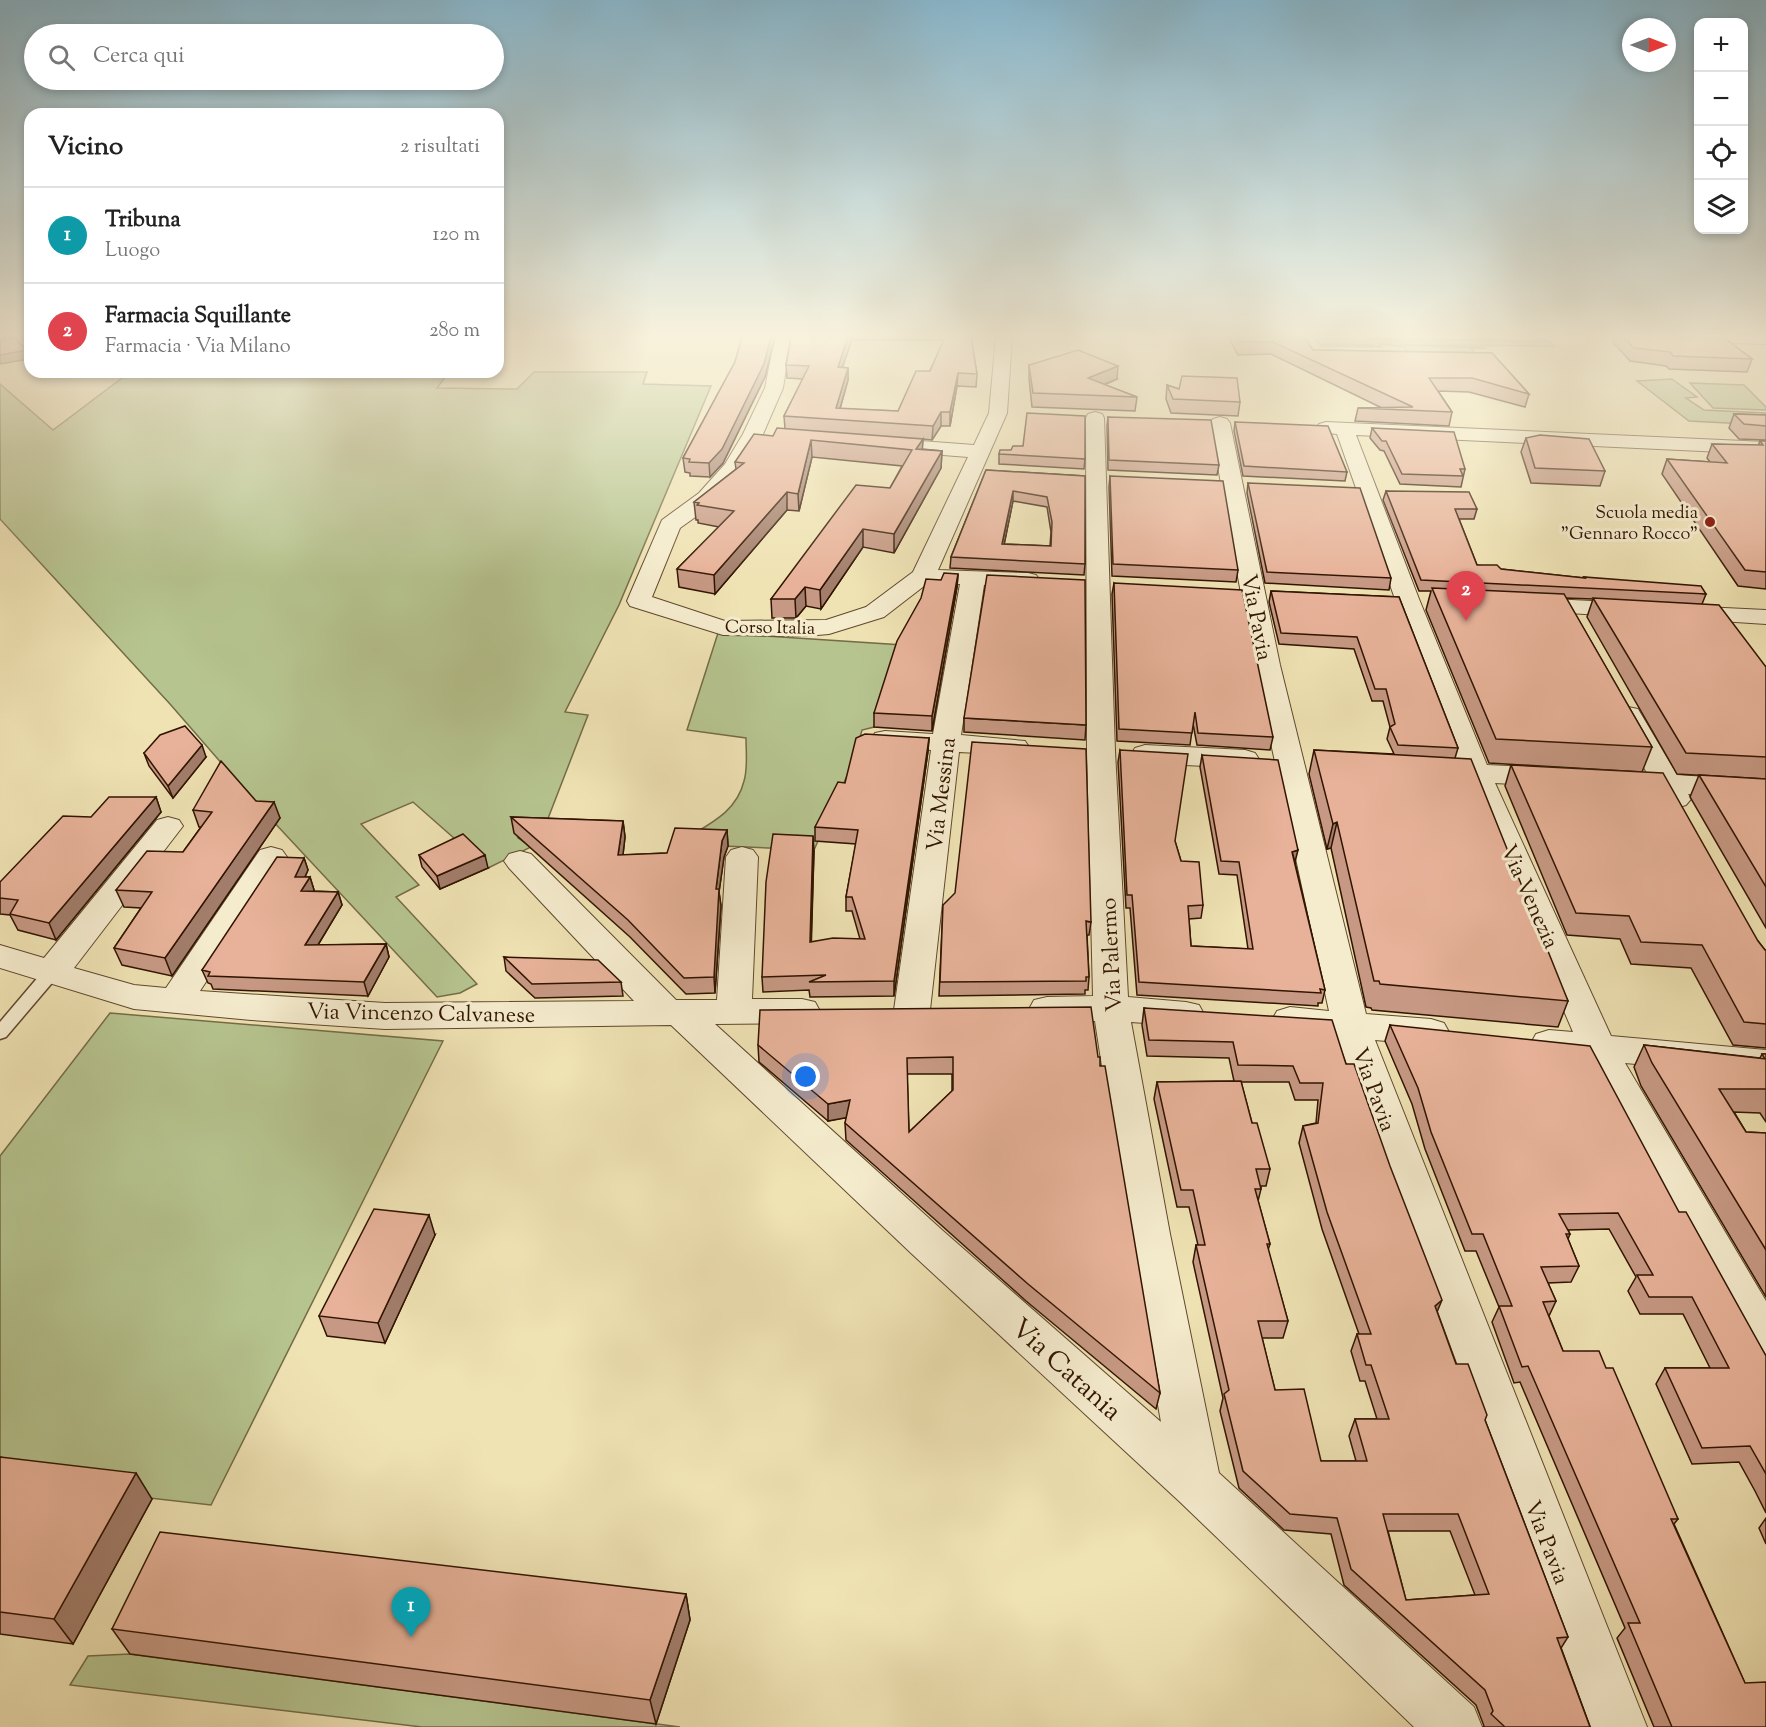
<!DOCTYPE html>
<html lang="it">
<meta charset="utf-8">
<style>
:root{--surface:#fff;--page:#f6f6f6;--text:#222;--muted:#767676;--line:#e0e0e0;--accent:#8f2418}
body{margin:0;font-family:"Sorts Mill Goudy",serif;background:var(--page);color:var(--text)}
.controls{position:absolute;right:18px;top:18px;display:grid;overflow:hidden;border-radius:12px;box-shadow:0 3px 9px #0003}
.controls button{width:54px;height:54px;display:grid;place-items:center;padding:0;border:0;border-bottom:2px solid var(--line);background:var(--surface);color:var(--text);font:30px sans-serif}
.compass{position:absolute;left:1622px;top:18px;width:54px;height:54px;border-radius:50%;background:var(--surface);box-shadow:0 3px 9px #0003;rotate:90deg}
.you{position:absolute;left:806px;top:1077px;width:21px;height:21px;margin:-15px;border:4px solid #fff;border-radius:50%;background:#1a73e8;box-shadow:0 0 0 9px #1a73e833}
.badge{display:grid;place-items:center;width:39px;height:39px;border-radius:50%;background:var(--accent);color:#fff;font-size:20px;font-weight:700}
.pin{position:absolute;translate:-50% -50px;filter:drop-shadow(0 2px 3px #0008)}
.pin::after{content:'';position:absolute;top:32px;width:21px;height:18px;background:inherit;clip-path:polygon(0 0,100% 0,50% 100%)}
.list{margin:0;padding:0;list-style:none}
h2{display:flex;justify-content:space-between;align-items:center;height:78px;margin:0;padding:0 24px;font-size:26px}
h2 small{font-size:20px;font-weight:400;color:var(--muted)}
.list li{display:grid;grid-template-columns:39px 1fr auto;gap:18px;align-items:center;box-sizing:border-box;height:96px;padding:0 24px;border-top:2px solid var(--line)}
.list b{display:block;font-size:22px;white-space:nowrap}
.list p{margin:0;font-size:20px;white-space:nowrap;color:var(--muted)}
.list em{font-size:20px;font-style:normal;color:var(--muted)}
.icon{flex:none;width:33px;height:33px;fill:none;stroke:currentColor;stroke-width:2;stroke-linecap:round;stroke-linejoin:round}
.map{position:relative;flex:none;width:1766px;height:1727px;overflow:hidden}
.search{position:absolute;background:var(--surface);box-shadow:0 3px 9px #0003;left:24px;top:24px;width:480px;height:66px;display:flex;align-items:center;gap:15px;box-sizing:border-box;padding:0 21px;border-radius:33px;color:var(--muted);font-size:22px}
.panel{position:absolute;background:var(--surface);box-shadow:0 3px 9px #0003;left:24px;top:108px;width:480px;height:270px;border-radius:18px}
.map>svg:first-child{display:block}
.green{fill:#b6c48f;stroke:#746c48;stroke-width:1.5}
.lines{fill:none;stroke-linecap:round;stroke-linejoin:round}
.service-casing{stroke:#60482d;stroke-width:3}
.minor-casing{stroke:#60482d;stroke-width:2}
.service{fill:#f5ecce;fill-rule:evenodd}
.minor{fill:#f5ecce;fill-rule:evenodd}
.wall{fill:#c79984;stroke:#311400;stroke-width:1.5;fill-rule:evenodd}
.shaded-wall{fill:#a27d6b;stroke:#311400;stroke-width:1.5}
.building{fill:#e7b299;stroke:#311400;stroke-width:1.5;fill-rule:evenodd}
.poi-dot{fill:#8f2418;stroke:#f5ecce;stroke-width:2}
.labels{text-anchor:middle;stroke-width:6;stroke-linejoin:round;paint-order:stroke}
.far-poi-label{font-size:18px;fill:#311400;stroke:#f5ecce;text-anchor:end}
.far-street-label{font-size:18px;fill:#311400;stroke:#f5ecce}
.street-label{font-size:22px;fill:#311400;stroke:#f5ecce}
.near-street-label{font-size:27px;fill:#311400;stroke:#f5ecce}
</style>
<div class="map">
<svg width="1766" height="1727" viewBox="0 0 1766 1727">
<rect width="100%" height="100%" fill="#efe2b3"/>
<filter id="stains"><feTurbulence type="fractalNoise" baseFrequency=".00333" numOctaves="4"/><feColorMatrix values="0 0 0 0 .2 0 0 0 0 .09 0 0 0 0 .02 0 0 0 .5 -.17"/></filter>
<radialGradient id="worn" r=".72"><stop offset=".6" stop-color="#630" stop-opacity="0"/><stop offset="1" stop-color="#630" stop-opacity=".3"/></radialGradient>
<path class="green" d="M1315 338 1549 341 1554 346 1400 345 1486 348H1471L1482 362 1414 361 1404 347 1380 344 1381 347 1320 346 1374 345 1319 344Z
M130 372H449L437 388 517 389 534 372H647L643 384 711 386 619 605 565 712 588 715 542 834H528L518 838 531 847 488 868 413 802 361 824 419 885 396 897 477 984 460 993 437 997 257 804 170 704 0 519V384L53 430Z
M1672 379 1697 397 1686 398 1704 410 1766 413V425L1689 421 1637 381Z
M1690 383 1744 385 1766 407V410L1713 408Z
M718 633 903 645 874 727 862 730 854 760 814 850 677 844C704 826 736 815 744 781 748 768 746 752 746 738L687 730Z
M110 1013 443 1041 211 1505 0 1481V1156Z
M130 1654 680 1727H422L70 1685 88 1656Z"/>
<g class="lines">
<g class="service-casing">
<path id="service" d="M51 967 57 969 59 973 57 977 6 1037 0 1039V1022L45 969Z"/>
</g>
<g class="minor-casing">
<path id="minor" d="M9 337H30V342L0 349V339Z
M775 337H791L783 388 763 434 740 471 715 503 680 528 652 597 725 621 826 620 866 607 913 572 968 457 881 450 874 448 871 444 874 440 881 438 974 445 989 413 996 337H1012L1007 413 938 570 1028 573 1036 575 1040 580 1036 585 1028 587 984 585 961 735 1025 741 1029 747 1025 753 1015 755 959 752 930 1010 925 1019 912 1022 899 1019 894 1010 931 750 875 745 871 739 875 733 885 731 933 734 960 584 928 583 884 617 829 634 806 636 723 635 630 606 627 601 662 520 699 493 725 464 743 434 765 388Z
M1688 337H1766V344L1696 342 1690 341Z
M1095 412 1102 414 1104 418 1115 751 1128 997 1186 1002 1199 1005 1204 1014 1199 1023 1186 1026 1131 1022 1170 1234 1219 1473 1474 1707 1482 1727H1414L1180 1502 912 1254 671 1025 385 1029 251 1020 134 1009 0 968V945L44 958 157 820 168 817 179 820 183 826 74 968 134 985 166 988 260 850 271 847 282 850 287 857 200 991 385 1003 634 1001 509 868 504 861 509 854 520 851 531 854 676 1000H717L726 857 731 850 742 847 753 850 758 857 752 999H802L815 1002 820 1011 815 1020 802 1023 715 1024 942 1230 1161 1422 1128 1234 1095 1021H1047L1034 1018 1029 1009 1034 1000 1047 997 1093 996 1087 751 1086 418 1088 414Z
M1220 417 1227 419 1230 423 1280 665 1366 1014 1431 1019 1444 1023 1449 1032 1444 1041 1431 1045 1375 1040 1647 1727H1591L1337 1037 1290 1033 1277 1029 1272 1020 1277 1011 1290 1007 1329 1011 1254 665 1210 423 1213 419Z
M1326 422 1766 442V454L1356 435 1419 599 1487 765 1551 768 1561 771 1566 777 1561 783 1551 786 1495 783 1611 1036 1766 1050V1076L1625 1063 1766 1301V1362L1750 1356 1586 1060 1549 1056 1536 1052 1531 1043 1536 1034 1549 1030 1573 1032 1465 781 1447 778 1443 772 1447 766 1458 763 1395 599 1337 434 1319 432 1316 428 1319 424Z
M1530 598 1633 603 1642 605 1645 610 1642 615 1633 617 1521 610 1518 605 1521 600Z
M1683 606 1766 610V624L1674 618 1671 613 1674 608Z
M1628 707 1638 709 1677 775 1766 781V799L1688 794 1691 799 1686 805 1676 808 1666 805 1657 792 1618 787 1613 781 1618 775 1628 772 1647 773 1614 715 1618 709Z
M1145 745 1245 750 1255 753 1259 759 1255 765 1245 768 1145 763 1135 760 1131 754 1135 748Z"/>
</g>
<use href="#service" class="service"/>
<use href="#minor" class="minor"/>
</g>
<path class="wall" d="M742 337H775L765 377 723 463 710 477 690 476V473L685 472 683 458 735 362Z
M791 337H971L977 374 976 387 957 386 950 426H941L932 440 923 439 922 449 942 451 941 468 894 553 863 547 821 609 806 606 796 618H772L771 599 890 488 902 466 812 457 799 511 787 510 715 594 679 587 677 569 719 527 698 523V520H696L694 502 736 469 735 462 773 436 785 429 784 416 803 379 787 378 786 365ZM852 340H944L930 371 898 411 840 409 848 380V368L842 367Z
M1228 337H1304L1313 350 1492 353 1529 394 1525 407 1469 392 1438 391 1452 412 1449 426 1355 421 1358 408H1382L1271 354 1238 355Z
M1614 337H1723L1752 359 1747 372 1669 369 1666 366 1630 361 1613 342Z
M1029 365 1117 379 1104 385 1137 397 1135 411 1032 407 1029 379Z
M1167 385 1179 389 1240 402 1238 416 1171 413 1166 399Z
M1734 414 1766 415V440L1739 439 1729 428Z
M1108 417 1219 465 1217 475 1108 470 1107 426Z
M1235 422 1347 472 1345 481 1243 476 1234 431Z
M1372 428 1465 469 1461 487 1400 484 1384 451 1380 450 1370 438Z
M1526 438 1605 471 1600 486 1531 483 1521 452Z
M1760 441H1766V589L1738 586 1662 474 1667 459 1710 462 1707 458 1712 444 1758 446Z
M1023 446 1085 459 1084 469 999 464V454Z
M986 470 1085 476V564L1084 575 950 568 951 557ZM1013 501 1047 507 1051 532 1050 546 1004 544Z
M1110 476 1238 570 1236 582 1112 576 1109 487Z
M1248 483 1391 578 1389 590 1265 583 1247 493Z
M1386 491 1477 509 1474 519H1459L1477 565 1501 569 1584 578V577L1706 594 1702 604 1766 667V779L1677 774 1587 617 1593 599 1566 598 1652 747 1642 772 1489 763 1426 610 1431 591H1419L1383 500Z
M958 574 957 587 932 731 874 727V713Z
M1114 583 1273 737 1270 750 1197 745 1193 724 1190 745 1117 741 1112 594Z
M1271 591 1399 597 1458 748 1455 758 1568 1001 1558 1027 1372 1010 1371 1008 1366 1007 1331 848 1327 849 1309 774 1314 750 1394 754 1387 739 1390 727 1383 701H1372L1354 649 1279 644 1269 602Z
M964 718 1086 725 1085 740 964 732Z
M929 738 928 751 894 996 810 997 809 990 763 992 762 977 814 850 811 942 860 939 852 911H846V897L856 844 815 841V827L845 783Z
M1120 750 1175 841 1181 861 1203 905 1201 918 1189 919 1191 946 1248 949 1237 875 1219 874 1200 767 1202 755 1295 862 1325 990 1322 1003H1318V1006L1137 995 1130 908H1126L1118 762Z
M144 753 206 757 173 798 149 766Z
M1511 765 1758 941 1765 950H1766V1048L1733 1045 1691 968 1631 964 1620 939 1567 935 1505 786Z
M1699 775 1766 779V928L1690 797Z
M156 797 161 812 56 940 18 930 10 915 0 914V882Z
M256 801 280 818 172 976 122 965 114 948 141 908 124 907 116 890 183 852 201 827H199L193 810Z
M511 817 623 821 625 837 623 855 667 853 727 830 728 846 724 857 719 892 721 906 715 993 686 994 630 937 514 833Z
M419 855 488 868 440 889 422 867Z
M304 858 308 870 305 877H310L314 890 313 891 338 892 342 905 318 945 386 944 389 957 368 996 213 989 211 984 208 983 202 970Z
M943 905 1091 922 1089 935H1087L1089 977 1088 990H1085V994L939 996Z
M504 957 621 982 623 996 535 998 506 971Z
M1144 1008 1346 1064 1456 1364 1485 1420 1568 1637 1561 1648 1590 1727H1483L1484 1726 1476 1705 1344 1585 1331 1534 1284 1530 1239 1488 1220 1411 1223 1398 1193 1262 1196 1245H1198L1189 1207H1177L1154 1099 1157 1082 1234 1081 1229 1058 1147 1056 1142 1025ZM1241 1082H1289L1295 1100H1318L1316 1123 1303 1126 1299 1143 1322 1229 1359 1334H1357L1351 1351 1360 1381H1365L1377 1419H1355L1349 1436 1356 1461H1321L1275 1390 1262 1338H1283L1288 1321 1268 1250 1270 1244 1258 1201 1261 1189V1186H1266L1270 1169 1252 1123ZM1388 1531H1450L1475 1595 1406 1600Z
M1390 1025 1679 1212 1766 1356V1513L1755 1491 1739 1462 1692 1464 1656 1384 1665 1368H1710L1683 1314H1640L1628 1291 1636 1277 1609 1229 1568 1230 1570 1234 1568 1239 1579 1266 1571 1282 1548 1283 1556 1301 1549 1316 1563 1351 1678 1519 1674 1524 1745 1683 1766 1727H1654L1617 1638 1625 1628 1520 1382 1514 1383 1492 1322 1499 1307 1476 1251H1465L1425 1149 1412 1104 1385 1041Z
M758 1045 1098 1057 1100 1066 1160 1393 1156 1409 1026 1301 846 1140 845 1123 847 1117 828 1121 759 1062ZM907 1074H952V1091L909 1132Z
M1644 1045 1760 1058 1762 1054H1766V1122L1760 1113 1734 1112 1746 1132 1766 1133V1297L1641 1086 1634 1067Z
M435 1235 385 1343 327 1336 319 1316Z
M0 1457 152 1499 73 1644 0 1634Z
M1766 1518V1544L1759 1528Z
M686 1594 690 1620 656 1724 130 1654 112 1629Z"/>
<path class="shaded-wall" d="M771 337H775L765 377 723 463 710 477 709 463Z
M848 337H851L852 340 838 380V367Z
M26 350 29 359 0 364V355Z
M1118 366 1117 379 1086 392 1088 378Z
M848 368V380L837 419 836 408Z
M958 373 957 386 950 426V412Z
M941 412V426L932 440 933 426Z
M923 439 922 456 916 449Z
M811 440 812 457 799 511 798 494Z
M942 451 941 468 894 553V534Z
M1013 491V501L1002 555V544Z
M787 492V510L715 594 714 575Z
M863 529V547L821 609 820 590Z
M958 574 957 587 932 731V716Z
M805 587 806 606 796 618 795 599Z
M929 738 928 751 894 996V981Z
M202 745 206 757 173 798 168 786Z
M156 797 161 812 56 940 49 923Z
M274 802 280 818 172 976 165 958Z
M623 821 625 837 621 871 618 855Z
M1337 822 1331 848 1327 849 1333 824Z
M727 830 728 846 724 857 719 892 721 906 715 993 714 977 716 889 722 841Z
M813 836 814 850 811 956 810 942Z
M1298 850 1295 862 1292 852Z
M485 855 488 868 440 889 437 876Z
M304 858 308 870 299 890 295 877Z
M310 877 314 890 306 904 301 891Z
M338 892 342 905 310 958 305 945Z
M386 944 389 957 368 996 364 982Z
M850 1100V1117L828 1121V1104Z
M429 1215 435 1235 385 1343 378 1323Z
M1442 1300 1435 1317V1306Z
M136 1473 152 1499 73 1644 54 1619Z
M686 1594 690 1620 656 1724 650 1700Z"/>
<path class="building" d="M742 337H771L764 364 722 449 709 463 689 462 690 459 683 458 735 362Z
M791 337H848L838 367 848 368 836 408 898 411 916 371H930L945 337H971L977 374 958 373 950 412H941L933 426 784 416 809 366 786 365Z
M1237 337H1304L1313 350 1492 353 1529 394 1472 378H1429L1452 412 1358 408 1413 407 1273 342H1240Z
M1623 337H1723L1752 359 1673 356 1670 352 1634 348Z
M15 338 26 350 0 355V341Z
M1078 350 1118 366 1088 378 1137 397 1033 393 1029 365Z
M1182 376 1237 378 1240 402 1173 399 1167 385 1179 389Z
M1027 413 1085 416V459L999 454 1000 450H1011L1013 446H1023Z
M1734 414 1766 415V426L1744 424Z
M1108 417 1211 420 1219 465 1109 460Z
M1235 422 1328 426 1347 472 1244 466Z
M777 428 923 439 916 449 942 451 894 534 863 529 820 590 805 587 795 599H771L856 485 890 488 912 450 811 440 798 494 787 492 714 575 677 569 734 511 697 505 699 503 694 502 744 463 735 462 754 434 773 436Z
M1372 428 1454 432 1465 469H1460L1463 476 1402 474 1386 441H1382Z
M1540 435 1589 439 1605 471 1535 468 1526 438Z
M1760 441H1766V572L1745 570 1667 459 1727 463 1712 444 1763 445Z
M986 470 1085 476V564L951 557ZM1013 491 1047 497 1052 522 1051 546 1002 544Z
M1110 476 1223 481 1238 570 1113 564Z
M1248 483 1360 488 1391 578 1267 572Z
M1386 491 1469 492 1477 509H1455L1477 565H1497L1501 569 1585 578 1584 577 1701 586 1706 594 1421 580Z
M944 573 958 574 932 716 874 713 897 641 921 598 926 579 941 580Z
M987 575 1085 580 1086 725 964 718Z
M1114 583 1242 590 1273 737 1198 733 1195 712 1192 733 1119 729Z
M1432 588 1564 594 1652 747 1496 739Z
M1271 591 1399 597 1458 748 1398 745 1390 727 1395 724 1386 689H1375L1357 637 1281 633Z
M1593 598 1719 605 1766 667V757L1686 753Z
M185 726 202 745 168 786 144 753 160 735Z
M865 734 929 738 894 981 809 982 826 975 762 977 766 882 773 834 813 836 810 942 833 938 865 939 852 897H846L858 830 815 827 838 782 845 783 856 738Z
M972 742 1086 749 1091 922 1086 921 1089 977H1086V981L940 982 943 905 955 893Z
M1120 750 1188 754 1175 841 1181 861 1199 862 1203 905 1188 906 1191 946 1253 949 1239 862 1221 861 1202 755 1278 760 1298 850 1292 852 1325 990 1320 989 1321 993 1139 982 1132 895H1127Z
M1314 750 1471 759 1568 1001 1380 984 1379 981H1374L1337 822 1333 824Z
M221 761 256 801 274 802 165 958 114 948 152 892 116 890 147 851 183 852 212 812 193 810Z
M1511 765 1663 773 1758 941 1765 950H1766V1024L1744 1022 1702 945 1641 942 1629 916 1576 913Z
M1699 775 1766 779V887Z
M109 797H156L49 923 10 914 18 900 0 898V882L63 816 91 817Z
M511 817 623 821 618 855 667 853 675 828 727 830 722 841 716 889H719L714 977 684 978 628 920Z
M463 834 485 855 437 876 419 855Z
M277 857 304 858 295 877H310L301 891 338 892 305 945 386 944 364 982 208 976 210 972 202 970Z
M504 957 598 960 621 982 532 984Z
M1091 1007 1098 1057H1100V1066H1105L1160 1393 1028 1284 845 1123 850 1100 828 1104 758 1045 760 1010ZM953 1057V1090L909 1132 907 1058Z
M1144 1008 1332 1020 1346 1064H1354L1390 1166 1442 1300 1435 1306 1456 1364H1468L1487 1415 1485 1420 1568 1637 1557 1638 1590 1727H1505L1491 1714 1493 1711 1485 1690 1351 1569 1337 1518 1290 1514 1243 1471 1224 1394 1229 1390 1196 1245H1205L1193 1190H1181L1157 1082 1241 1081 1252 1123H1257L1270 1169H1256L1261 1189H1255L1270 1244H1267L1288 1321H1258L1275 1390 1304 1389 1321 1461H1367L1355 1419H1389L1371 1365H1366L1357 1334H1371L1327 1212 1303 1126 1318 1123 1323 1083H1300L1293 1066 1238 1065 1233 1042 1149 1040ZM1383 1514H1458L1489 1594 1406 1600Z
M1390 1025 1590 1046 1679 1212H1686L1766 1356V1474L1750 1446 1702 1448 1665 1368H1729L1692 1297H1649L1637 1275H1653L1618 1213 1559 1214 1570 1234H1566L1579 1266 1541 1267 1556 1301 1543 1302 1563 1351H1599L1606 1368H1613L1678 1519H1671L1745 1683 1766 1682V1727H1672L1628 1623H1640L1528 1366 1522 1367 1499 1306H1512L1483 1234H1472L1431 1132 1418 1088Z
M1644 1045 1765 1059 1762 1054H1766V1089H1719L1746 1132 1766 1133V1250L1652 1063Z
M374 1209 429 1215 378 1323 319 1316Z
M0 1457 136 1473 54 1619 0 1612Z
M160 1532 686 1594 650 1700 112 1629Z"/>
<linearGradient id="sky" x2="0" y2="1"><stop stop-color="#89b8ce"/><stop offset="0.58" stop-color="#f8f2dd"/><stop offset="1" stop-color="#f8f2dd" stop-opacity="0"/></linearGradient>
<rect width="1766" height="579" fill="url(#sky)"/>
<circle class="poi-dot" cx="1710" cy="522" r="6"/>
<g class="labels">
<g class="far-poi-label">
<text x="1698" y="518">Scuola media<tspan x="1698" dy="21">"Gennaro Rocco"</tspan></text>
</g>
<g class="far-street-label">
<text transform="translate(770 627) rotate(1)" y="6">Corso Italia</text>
</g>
<g class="street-label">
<text transform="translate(1258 617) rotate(79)" y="8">Via Pavia</text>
<text transform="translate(940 794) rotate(-83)" y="8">Via Messina</text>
<text transform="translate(1531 896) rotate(66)" y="8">Via Venezia</text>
<text transform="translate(1110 955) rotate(-93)" y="8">Via Palermo</text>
<text transform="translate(421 1012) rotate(1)" y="8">Via Vincenzo Calvanese</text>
<text transform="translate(1375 1089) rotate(70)" y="8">Via Pavia</text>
<text transform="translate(1548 1542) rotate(69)" y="8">Via Pavia</text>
</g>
<g class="near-street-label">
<text transform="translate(1067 1369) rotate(42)" y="9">Via Catania</text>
</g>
</g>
<rect width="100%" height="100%" filter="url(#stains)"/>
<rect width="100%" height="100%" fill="url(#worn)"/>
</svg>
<div class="controls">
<button>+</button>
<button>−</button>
<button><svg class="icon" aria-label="locate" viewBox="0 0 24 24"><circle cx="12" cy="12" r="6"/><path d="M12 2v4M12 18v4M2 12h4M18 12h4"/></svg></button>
<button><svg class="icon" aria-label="layers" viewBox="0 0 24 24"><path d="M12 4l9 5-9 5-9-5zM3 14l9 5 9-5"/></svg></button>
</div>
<svg class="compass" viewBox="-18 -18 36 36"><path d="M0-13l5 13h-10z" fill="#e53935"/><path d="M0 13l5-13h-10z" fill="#767676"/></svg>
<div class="you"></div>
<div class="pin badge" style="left:411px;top:1637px;background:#0f9aa8">1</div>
<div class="pin badge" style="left:1466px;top:621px;background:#e0444e">2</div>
<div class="search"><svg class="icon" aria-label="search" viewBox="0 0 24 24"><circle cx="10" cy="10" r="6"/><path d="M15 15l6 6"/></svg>Cerca qui</div>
<section class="panel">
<h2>Vicino<small>2 risultati</small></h2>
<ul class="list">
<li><span class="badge" style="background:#0f9aa8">1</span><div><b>Tribuna</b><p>Luogo</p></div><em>120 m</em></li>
<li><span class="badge" style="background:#e0444e">2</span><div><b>Farmacia Squillante</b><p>Farmacia · Via Milano</p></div><em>280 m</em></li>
</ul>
</section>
</div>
